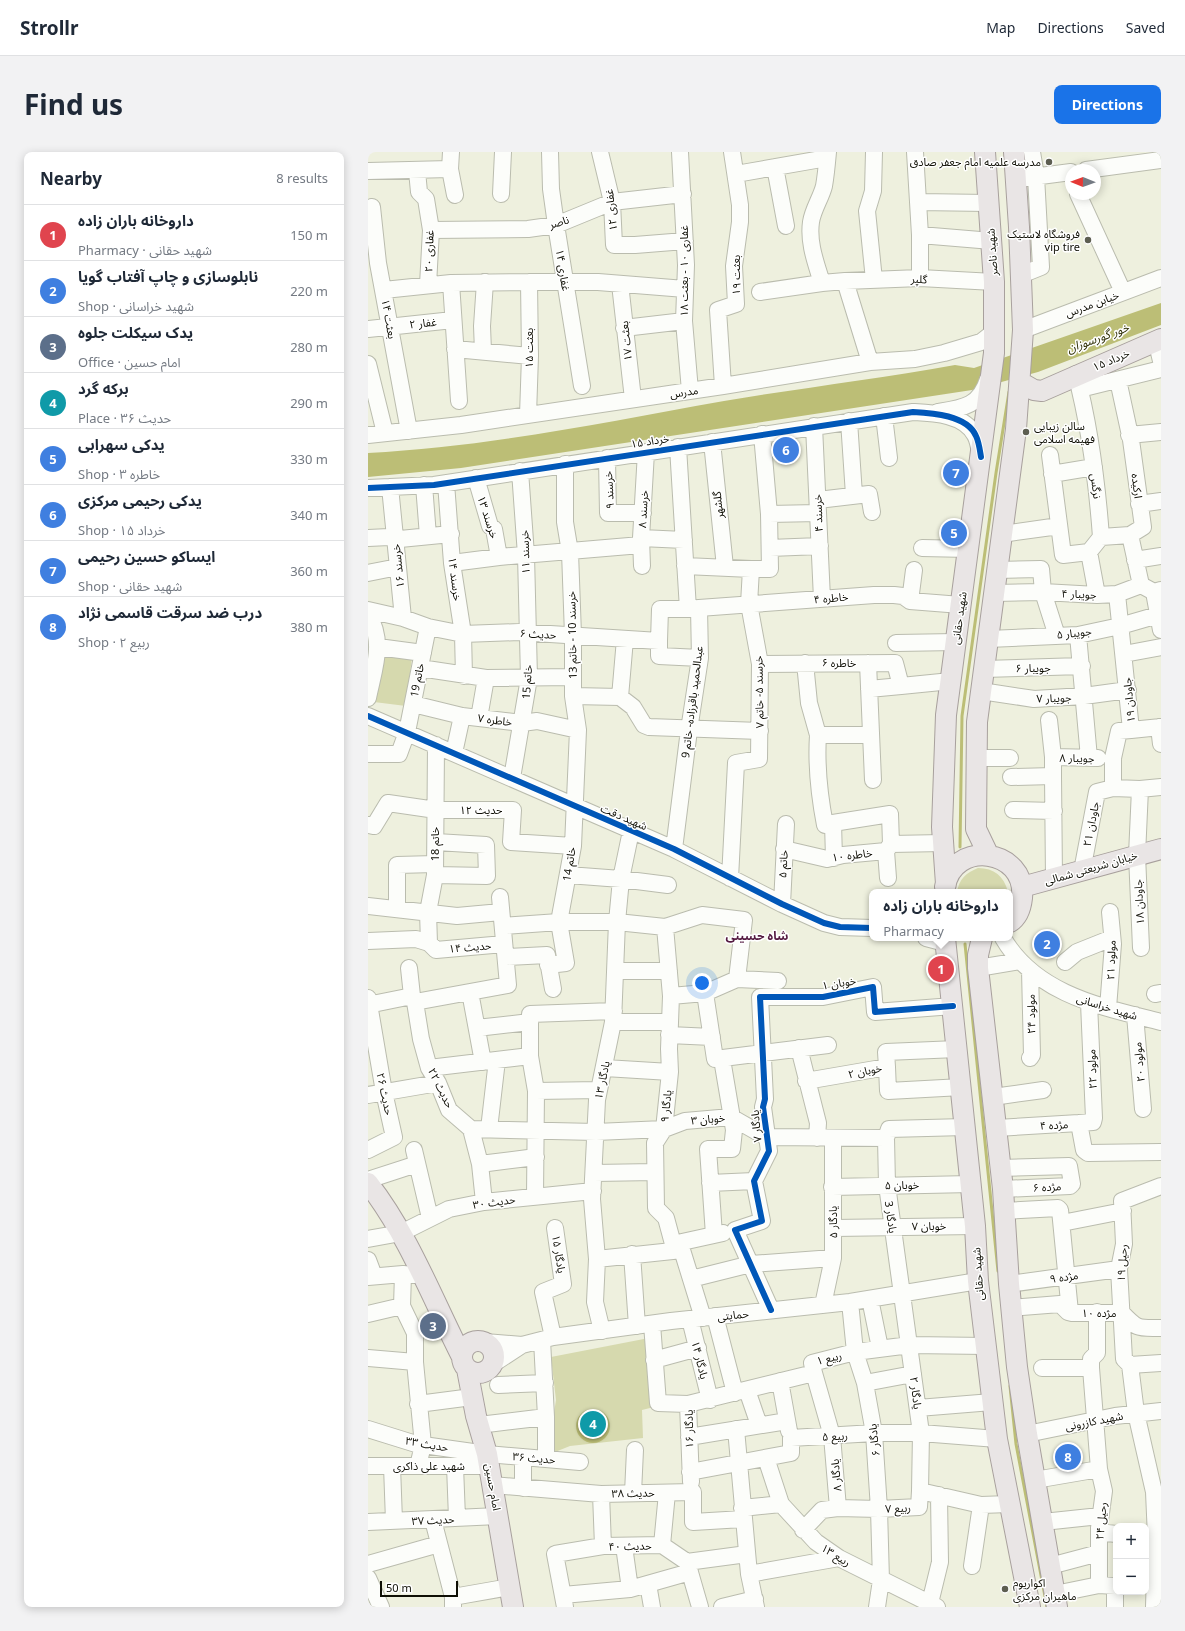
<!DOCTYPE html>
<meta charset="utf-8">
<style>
:root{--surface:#fff;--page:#f2f2f3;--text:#1f2937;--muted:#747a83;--line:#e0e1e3;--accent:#1a73e8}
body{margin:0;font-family:"Noto Sans","Noto Sans Arabic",sans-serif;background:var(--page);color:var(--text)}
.controls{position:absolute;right:12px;bottom:12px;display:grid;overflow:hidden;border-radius:8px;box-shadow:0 2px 10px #0003}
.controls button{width:36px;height:36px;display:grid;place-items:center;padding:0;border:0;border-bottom:1px solid var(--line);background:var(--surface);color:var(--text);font:20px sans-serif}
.compass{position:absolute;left:697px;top:12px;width:36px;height:36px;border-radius:50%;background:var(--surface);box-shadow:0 2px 10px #0003;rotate:271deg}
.scale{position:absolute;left:12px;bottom:10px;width:78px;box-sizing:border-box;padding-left:4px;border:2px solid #0f0f05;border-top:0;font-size:11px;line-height:14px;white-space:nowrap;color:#0f0f05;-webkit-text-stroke:3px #fff;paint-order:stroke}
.you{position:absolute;left:334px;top:831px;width:14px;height:14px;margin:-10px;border:3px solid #fff;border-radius:50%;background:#1a73e8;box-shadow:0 0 0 6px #1a73e833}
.badge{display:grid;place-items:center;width:26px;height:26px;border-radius:50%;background:var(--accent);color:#fff;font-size:13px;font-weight:700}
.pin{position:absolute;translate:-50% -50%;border:2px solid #fff;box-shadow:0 1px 4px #0006}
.popup{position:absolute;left:501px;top:737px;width:144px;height:52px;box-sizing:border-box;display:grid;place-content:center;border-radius:8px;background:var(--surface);filter:drop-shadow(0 1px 3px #0005);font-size:13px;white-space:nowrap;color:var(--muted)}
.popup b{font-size:15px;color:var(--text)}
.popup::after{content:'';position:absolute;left:50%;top:100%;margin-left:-8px;border:8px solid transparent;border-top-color:var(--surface)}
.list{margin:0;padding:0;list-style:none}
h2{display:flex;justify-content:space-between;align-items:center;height:52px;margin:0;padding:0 16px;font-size:17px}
h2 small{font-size:13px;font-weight:400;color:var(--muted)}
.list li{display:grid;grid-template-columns:26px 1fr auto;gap:12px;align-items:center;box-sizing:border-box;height:56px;padding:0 16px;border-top:1px solid var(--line)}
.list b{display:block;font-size:15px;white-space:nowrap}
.list p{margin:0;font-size:13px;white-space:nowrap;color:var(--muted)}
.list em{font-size:13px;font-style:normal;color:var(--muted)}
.map{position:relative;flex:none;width:793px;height:1455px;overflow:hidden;border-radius:8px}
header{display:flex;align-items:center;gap:24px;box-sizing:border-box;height:56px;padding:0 20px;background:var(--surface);border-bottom:1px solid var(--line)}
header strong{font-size:19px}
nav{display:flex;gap:22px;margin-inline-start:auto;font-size:14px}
.intro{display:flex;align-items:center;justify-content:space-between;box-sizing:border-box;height:96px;padding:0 24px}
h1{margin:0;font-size:28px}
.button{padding:10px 18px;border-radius:8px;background:var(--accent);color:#fff;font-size:14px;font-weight:700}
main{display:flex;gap:24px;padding:0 24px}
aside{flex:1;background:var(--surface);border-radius:8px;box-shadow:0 2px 10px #0003}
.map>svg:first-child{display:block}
.green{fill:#d6d9ae}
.water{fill:#bcbe76}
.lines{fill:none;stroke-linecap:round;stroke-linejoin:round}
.stream{stroke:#bcbe76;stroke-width:3}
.minor-casing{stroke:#babcae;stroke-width:18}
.major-casing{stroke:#a8a09d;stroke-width:22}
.minor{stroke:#fcfdfa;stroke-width:16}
.major{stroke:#e9e5e5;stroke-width:20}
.cycleway-casing{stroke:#fff;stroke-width:8}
.cycleway{stroke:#0057b8;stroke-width:6}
.poi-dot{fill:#5d5e51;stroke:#fff;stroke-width:1.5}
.labels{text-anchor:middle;stroke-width:3;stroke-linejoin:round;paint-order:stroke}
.poi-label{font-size:11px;fill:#0f0f05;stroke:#fff;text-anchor:end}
.street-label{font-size:11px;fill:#0f0f05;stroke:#fff}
.water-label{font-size:12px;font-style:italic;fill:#2d2e04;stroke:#fff}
.neighbourhood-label{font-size:12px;font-weight:bold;fill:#541a41;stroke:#fff}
</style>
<header>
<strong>Strollr</strong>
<nav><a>Map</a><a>Directions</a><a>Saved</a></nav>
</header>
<div class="intro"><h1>Find us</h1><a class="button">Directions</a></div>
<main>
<aside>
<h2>Nearby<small>8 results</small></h2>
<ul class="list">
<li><span class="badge" style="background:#e0444e">1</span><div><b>داروخانه باران زاده</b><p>Pharmacy · شهید حقانی</p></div><em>150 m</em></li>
<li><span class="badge" style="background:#3f7fe0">2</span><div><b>نابلوسازی و چاپ آفتاب گویا</b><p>Shop · شهید خراسانی</p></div><em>220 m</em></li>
<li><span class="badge" style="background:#5c6f8a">3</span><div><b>یدک سیکلت جلوه</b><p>Office · امام حسین</p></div><em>280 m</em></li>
<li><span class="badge" style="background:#0f9aa8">4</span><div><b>برکه گرد</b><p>Place · حدیث ۳۶</p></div><em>290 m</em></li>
<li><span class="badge" style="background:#3f7fe0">5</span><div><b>یدکی سهرابی</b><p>Shop · خاطره ۳</p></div><em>330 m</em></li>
<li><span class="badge" style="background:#3f7fe0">6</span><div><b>یدکی رحیمی مرکزی</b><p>Shop · ۱۵ خرداد</p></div><em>340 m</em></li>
<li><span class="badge" style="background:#3f7fe0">7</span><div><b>ایساکو حسین رحیمی</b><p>Shop · شهید حقانی</p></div><em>360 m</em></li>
<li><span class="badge" style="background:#3f7fe0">8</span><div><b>درب ضد سرقت قاسمی نژاد</b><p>Shop · ربیع ۲</p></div><em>380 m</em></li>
</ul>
</aside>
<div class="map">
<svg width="793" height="1455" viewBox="0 0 793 1455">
<rect width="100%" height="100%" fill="#eef0de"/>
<path class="green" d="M11 501 44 505 38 554 6 550Z
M610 716C626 716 636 724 640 740H589C591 727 598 721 610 716Z
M281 1186 286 1255 274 1258 275 1286 202 1294 187 1300 185 1267 188 1248 183 1205Z"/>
<path class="water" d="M793 151V173L670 220 604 238 93 316 0 325V301C120 295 238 270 356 249 433 236 510 227 587 213L606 216Z
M208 1274a17 17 0 1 1 34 0a17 17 0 1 1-34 0Z"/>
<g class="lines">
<path class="stream" d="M592 695 594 564 628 321 641 240
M597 792 630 1119
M642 1234 648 1292 679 1455"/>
<g class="minor-casing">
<path id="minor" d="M83 0 82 17 87 43
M182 0 183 37 188 73 214 234
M232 0 244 50 246 93H267L317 89
M312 0 318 113 316 169 322 239
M460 0C459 11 458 23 456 34 453 46 445 57 443 70 440 91 448 111 454 131L477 129 502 210
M547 0 552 83V126
M407 15 418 74
M718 18 793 8
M0 19 82 17
M49 19 51 40 58 47 63 78 60 133
M368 22 459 6
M657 26 703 20
M133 42 135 0
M710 42 755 140
M550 50 620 51
M4 55 10 111 41 279
M63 78 160 77 188 73 244 50 315 42
M552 83 624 89
M653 123 673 115 668 24 664 0
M506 128 499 59 505 39 506 0
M477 129 552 126 626 130
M83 131 91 249
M252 132 265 247
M16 138 83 131 161 130H230L317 137
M392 140 454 131
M256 176 316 169
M0 177 85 168
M655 178 793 126
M788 188 793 209
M87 197 162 204
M115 199 114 174 117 130
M0 212 17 281
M708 222C722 276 729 330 733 385L721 400 729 443
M750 228 763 288 775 375 762 383 773 433
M355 234 350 158 368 152 366 114 372 70V53L364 0
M712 237 793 217
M570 260C595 256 612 254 620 227
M160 263 162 204 161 130
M516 264 521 306
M481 269 486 343
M446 274 454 447
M0 283 93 273 355 234 502 210 547 207 576 201 613 190 627 179
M761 283 793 280
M344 290 357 415
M682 303 695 403 721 400
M239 306 240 361H275
M684 322 726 315
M108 326 122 374 126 377 131 405
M78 331 84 411 95 482 96 524
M56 333 60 384
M22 335 35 466 60 475 95 482 151 480 291 489 292 457H320
M0 336 66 333 545 260C565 261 596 262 607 283 610 288 611 295 612 301
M450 348 501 342 504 360
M771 352 793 349
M401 362 450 361
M634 382 691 374
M733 385 762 383
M0 386 21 385 32 387 83 382
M273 386 316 388
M402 396 452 394
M554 396 601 397
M767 408 793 404
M84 411 131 405 273 393
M274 414 273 386 278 300
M317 414 383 417
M629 418 673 417 675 440 689 484
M0 421 30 415
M786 440 793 478
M626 441 675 440 729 443 749 442 773 433 786 440 793 438
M749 442 763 578 751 579 745 606V636L772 637 769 703 773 796
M542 449 546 418
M331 456 506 443H526L535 444 542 449 593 453
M0 458 35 466
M0 462C17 490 6 516 0 546
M710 483 721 606
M257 487 252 545 265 555 276 573 281 575 392 579
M620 487 710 483 752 474 790 463
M291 489V504L332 506
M528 491 588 490
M10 495 55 501
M756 502 793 495
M437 511 441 551 450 583
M500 511 505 628
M392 512 527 511 533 534 583 529
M52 516 118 526 205 525
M616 517 714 514
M501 537 533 534
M613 539 666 547 716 544 760 538
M205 544 252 545
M45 552 94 564 154 571 169 569 210 578
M0 564 306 697 414 752 456 771 472 775 504 776
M111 566 118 526
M681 568 685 605
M791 575 793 592
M763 578 793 575
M86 601 94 564
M0 602H31L39 580 60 475
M608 606H642
M685 624 686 727
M643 625 685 624V605L730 606
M144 626 161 526 158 403 152 319
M772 637 793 635
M645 658 686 659
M465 671 457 673C451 642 448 614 450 583H503
M0 673 6 674 20 651 68 658H145L143 690 205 694
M306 697 321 578 332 506 331 456 320 457 310 295
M416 697 459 707 475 703 518 699 523 692 575 691
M518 699 520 726
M466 706 465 671 522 662 523 692
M714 719 729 640 745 636
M67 723 119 724 118 693 68 690
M200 723 253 727 300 733
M362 726 368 611 391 607 392 512 381 452 383 417H402L401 362 394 282
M414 752 418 672
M0 754 89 764 133 760
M29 757V713L67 712
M135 774 191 770H249L297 775 334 763 376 768 369 827
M297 775 303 844 301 897 302 920 296 977 287 991 288 1056 298 1066 305 1092 314 1098 335 1166
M558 786 577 791
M635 786C668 843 735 855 793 870
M0 789 48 787 61 791 68 798 136 792
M61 791 60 760 67 723 68 593
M138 805 179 803 185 837
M697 810 709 800 744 786
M180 813 198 811 191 770 205 694 210 578 205 544V483L202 400 197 370V312
M41 816 44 844 47 850 53 887 61 916 70 931 81 958 103 977 112 1012 116 1050
M610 816 652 809
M662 818 664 903 662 906
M247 819H301
M102 840 115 910
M337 841 347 907 460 893
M787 842 793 841
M303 844 337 841 369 827 410 829
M0 846 16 940 26 985 0 998
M47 850 140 833 132 745
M0 853 44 844
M740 856 745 792 742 760
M767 863 775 957
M245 870H302
M109 876 162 870
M301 883 344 885
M431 896 450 971 449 986
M162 904V862L246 859
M519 915 520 939 594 935
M61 916 162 904 168 939 167 1044
M237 916 302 920
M438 929 519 915 518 900 589 897
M168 939 231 938
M0 943 70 931
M625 945 675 938
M711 971 725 970 726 966 721 851
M629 976 711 971 716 998 720 1001 793 1000
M103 977 228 980 296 977 317 969 363 965 398 985 518 986 521 977 597 975
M121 977 129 908
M518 986 519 1033 553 1281 552 1339
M46 998 62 1066
M112 1012 168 1005
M632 1016 701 1014 704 1032 702 1034 635 1037
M226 1021 287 1020
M0 1028 49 1012
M342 1031 386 1029
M464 1035 603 1032
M636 1059 690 1056 692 1058 702 1160
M694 1071 755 1059
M466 1076 607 1074
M346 1083 340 997H364L366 978 354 907
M0 1087 33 1081 81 1057 116 1050 225 1039
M305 1092 355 1081
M264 1102 269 1174
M229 1107 314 1098
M0 1108 6 1124
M0 1125 35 1122 46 1123
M323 1127 383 1112 465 1106
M641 1132 751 1117
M502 1147 512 1196
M482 1150 487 1200 497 1231 506 1281 511 1357 513 1428 509 1455
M455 1153 465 1106V986
M34 1154 47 1181V1210L55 1293 50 1314
M643 1156 692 1152 700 1160 704 1161H754C770 1178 770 1176 793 1176
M403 1158 367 1078 394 1069 386 1029 401 999 395 955 397 947 392 845H455L505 835 507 860 585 854
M729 1160V1201L723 1207V1216L731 1317 736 1339 731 1376V1433L747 1434V1455
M0 1162 34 1154 35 1122
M347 1164 367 1241
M322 1167 342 1248
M284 1172 290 1251 320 1252 323 1330
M234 1179 227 1150 229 1107 224 1047 229 948 245 870 249 770 253 727 263 679
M185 1185 175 1140 195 1132 187 1076
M174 1188 178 1265V1307
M117 1190 154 1193
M0 1206 47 1210
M286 1208 330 1196
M125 1212 154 1193 185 1185 303 1169 482 1150 610 1129
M762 1213 793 1211
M674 1216H723
M446 1221 464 1284 470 1356
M412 1229 421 1279
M497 1231 545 1222
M130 1233 177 1231
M379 1238 391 1273
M50 1252 104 1245
M320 1252 446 1221 444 1211 487 1200 542 1193 618 1194
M550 1256 624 1250
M111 1273 178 1265
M0 1277 48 1292 119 1302 212 1310
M368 1277 381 1422 388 1455
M659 1282 747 1264 793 1259
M321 1285 419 1269
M398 1306 413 1352
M0 1314H121
M24 1314 26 1369
M87 1314 89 1366
M322 1320 423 1301V1286L506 1281H553L629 1287
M667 1328 731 1317
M124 1333 233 1342 325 1340V1370L375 1367
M155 1336V1305
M265 1341 267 1298
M233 1342 235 1394
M374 1356 413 1352 448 1390 471 1406 569 1455
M65 1368 85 1445V1455
M0 1370 130 1364
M675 1370 732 1364
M435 1378 454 1358 470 1356 511 1357 551 1355 552 1339 613 1353 641 1352
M731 1380 748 1382
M294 1393 299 1341
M256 1394 262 1437
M319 1410 332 1455
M0 1412 71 1392
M604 1414 613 1353
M682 1414 731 1401
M381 1422 471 1406
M0 1426 13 1455
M280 1432 284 1455
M687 1442 731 1433
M195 1443 262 1437 322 1420
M85 1445 142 1435
M562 1451 572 1410 571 1343
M197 1455 187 1402 235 1394 294 1393 319 1410 379 1402
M354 1455 387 1447
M786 1455 788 1385 786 1340 768 1261 762 1213 756 1207 751 1117 756 1092 754 1049 793 1034"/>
</g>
<g class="major-casing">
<path id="major" d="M652 230 666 238 674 239 793 187
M620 702 608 677 609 570 648 277 655 178 651 75 646 0
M578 732 574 675 578 563 626 201V130L617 0
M577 735C585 687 659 696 654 746 653 755 650 765 642 770
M654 735 793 697
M577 786 607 1074 610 1129 629 1287 662 1455
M614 786 610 803V816L635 1037 641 1132 649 1215 659 1282 689 1455
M0 1031C41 1084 64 1146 94 1205
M94 1205a16 16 0 1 1 32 0a16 16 0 1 1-32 0Z
M99 1217 108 1264 119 1302 145 1455"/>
</g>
<use href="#minor" class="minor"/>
<use href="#major" class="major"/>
<g class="cycleway-casing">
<path id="cycleway" d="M0 336 66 333 545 260C564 261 599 263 608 284 611 290 612 299 613 305
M0 564 306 697 414 752 456 771 472 775 504 776
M403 1158 367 1078 394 1069 386 1029 401 999 395 955 397 947 392 845H455L505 835 507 860 585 854"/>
</g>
<use href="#cycleway" class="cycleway"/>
</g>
<g class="poi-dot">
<circle cx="681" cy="10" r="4"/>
<circle cx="720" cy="88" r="4"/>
<circle cx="658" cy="280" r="4"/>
<circle cx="637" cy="1437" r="4"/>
</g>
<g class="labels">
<g class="poi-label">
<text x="673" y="14">مدرسه علمیه امام جعفر صادق</text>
<text x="712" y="86">فروشگاه لاستیک<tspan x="712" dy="13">vip tire</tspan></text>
<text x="666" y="278" text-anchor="start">سالن زیبایی<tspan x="666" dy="13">فهیمه اسلامی</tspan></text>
<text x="645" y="1435" text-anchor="start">اکواریوم<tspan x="645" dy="13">ماهیران مرکزی</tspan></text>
</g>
<g class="street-label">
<text transform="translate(243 58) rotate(-96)" y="4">غفاری ۱۲</text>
<text transform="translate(191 70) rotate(-17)" y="4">ناصر</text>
<text transform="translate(61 99) rotate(-88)" y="4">غفاری ۲۰</text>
<text transform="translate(624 100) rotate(-94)" y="4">شهید ناصر</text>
<text transform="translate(195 118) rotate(81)" y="4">غفاری ۱۴</text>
<text transform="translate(316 119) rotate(-90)" y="4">غفاری ۱۰ - بعثت ۱۸</text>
<text transform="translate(368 123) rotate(-90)" y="4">بعثت ۱۹</text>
<text transform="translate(551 127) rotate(3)" y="4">گلپر</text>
<text transform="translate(724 152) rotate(-20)" y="4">خیابن مدرس</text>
<text transform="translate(21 167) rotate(80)" y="4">بعثت ۱۴</text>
<text transform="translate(55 171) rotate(-6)" y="4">غفار ۲</text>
<text transform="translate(258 189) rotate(-96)" y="4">بعثت ۱۷</text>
<text transform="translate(161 196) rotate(-90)" y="4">بعثت ۱۵</text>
<text transform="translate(743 208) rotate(-23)" y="4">۱۵ خرداد</text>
<text transform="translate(316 240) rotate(-8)" y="4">مدرس</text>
<text transform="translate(282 289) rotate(-9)" y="4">۱۵ خرداد</text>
<text transform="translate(728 334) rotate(83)" y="4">نرگس</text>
<text transform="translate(769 334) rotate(83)" y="4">ارکیده</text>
<text transform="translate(241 338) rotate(-93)" y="4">خرسند ۹</text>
<text transform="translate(350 353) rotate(-96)" y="4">گلشهر</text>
<text transform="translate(275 357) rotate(-87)" y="4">خرسند ۸</text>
<text transform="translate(450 361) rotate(-92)" y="4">خرسند ۴</text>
<text transform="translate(120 365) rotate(72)" y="4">خرسند ۱۳</text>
<text transform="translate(157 400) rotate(-92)" y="4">خرسند ۱۱</text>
<text transform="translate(30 414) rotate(-96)" y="4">خرسند ۱۶</text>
<text transform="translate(87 427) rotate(83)" y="4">خرسند ۱۴</text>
<text transform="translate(711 442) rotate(2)" y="4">جویبار ۴</text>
<text transform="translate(463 446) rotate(-5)" y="4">خاطره ۴</text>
<text transform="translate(591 466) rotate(-82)" y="4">شهید حقانی</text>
<text transform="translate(706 481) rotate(-6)" y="4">جویبار ۵</text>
<text transform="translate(170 482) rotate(3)" y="4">حدیث ۶</text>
<text transform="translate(204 483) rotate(-91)" y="4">خرسند 10 - خاتم 13</text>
<text x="471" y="515">خاطره ۶</text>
<text transform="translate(665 516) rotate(-1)" y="4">جویبار ۶</text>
<text transform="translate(49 528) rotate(-79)" y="4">خاتم 19</text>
<text transform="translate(159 530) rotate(-86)" y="4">خاتم 15</text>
<text transform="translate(391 540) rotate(-91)" y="4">خرسند ۵- خاتم ۷</text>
<text transform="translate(686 546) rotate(-2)" y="4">جویبار ۷</text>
<text transform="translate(761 548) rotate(-95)" y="4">جاودان ۱۹</text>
<text transform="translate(324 550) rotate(-83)" y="4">عبدالحمید باقرزاده- خاتم 9</text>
<text transform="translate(127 568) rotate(7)" y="4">خاطره ۷</text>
<text transform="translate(709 606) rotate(1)" y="4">جویبار ۸</text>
<text x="113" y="662">حدیث ۱۲</text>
<text transform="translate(256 665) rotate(23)" y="4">شهید دقت</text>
<text transform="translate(723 672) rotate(-79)" y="4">جاودان ۲۱</text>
<text transform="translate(67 692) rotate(-90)" y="4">خاتم 18</text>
<text transform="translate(484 703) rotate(-7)" y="4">خاطره ۱۰</text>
<text transform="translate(201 712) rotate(-81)" y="4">خاتم 14</text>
<text transform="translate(415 712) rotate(-87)" y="4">خاتم ۵</text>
<text transform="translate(723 716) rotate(-16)" y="4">خیابان شریعتی شمالی</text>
<text transform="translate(771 750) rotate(-93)" y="4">جاودان ۱۸</text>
<text transform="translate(102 795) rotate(-5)" y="4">حدیث ۱۴</text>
<text transform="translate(743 808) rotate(-88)" y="4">مولود ۲۱</text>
<text transform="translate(471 831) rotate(-9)" y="4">خوبان ۱</text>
<text transform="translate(739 855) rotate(17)" y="4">شهید خراسانی</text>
<text transform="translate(663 862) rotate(-91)" y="4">مولود ۲۴</text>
<text transform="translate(771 910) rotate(-95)" y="4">مولود ۲۰</text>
<text transform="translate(724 917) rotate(-92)" y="4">مولود ۲۲</text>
<text transform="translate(497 919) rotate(-12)" y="4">خوبان ۲</text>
<text transform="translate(234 928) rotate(-78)" y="4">یادگار ۱۳</text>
<text transform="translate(73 936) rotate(63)" y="4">حدیث ۲۲</text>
<text transform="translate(17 942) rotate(78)" y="4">حدیث ۲۶</text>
<text transform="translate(298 954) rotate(-84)" y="4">یادگار ۹</text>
<text transform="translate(340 967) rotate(-5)" y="4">خوبان ۳</text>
<text transform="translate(686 973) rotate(-3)" y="4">مژده ۴</text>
<text transform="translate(388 974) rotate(-95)" y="4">یادگار ۷</text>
<text transform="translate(534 1033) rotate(-1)" y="4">خوبان ۵</text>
<text transform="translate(679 1035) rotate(-3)" y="4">مژده ۶</text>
<text transform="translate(126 1050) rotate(-8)" y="4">حدیث ۳۰</text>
<text transform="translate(523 1065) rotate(82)" y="4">یادگار 3</text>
<text transform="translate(465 1070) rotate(-91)" y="4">یادگار ۵</text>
<text transform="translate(561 1074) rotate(-1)" y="4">خوبان ۷</text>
<text transform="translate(191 1102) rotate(81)" y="4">یادگار ۱۵</text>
<text transform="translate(754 1111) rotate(-86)" y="4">رحیل ۱۹</text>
<text transform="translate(610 1122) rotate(-94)" y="4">شهید حقانی</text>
<text transform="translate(696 1125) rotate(-8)" y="4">مژده ۹</text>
<text x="731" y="1165">مژده ۱۰</text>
<text transform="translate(365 1163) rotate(-6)" y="4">حمایتی</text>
<text transform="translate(461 1206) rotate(-14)" y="4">ربیع ۱</text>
<text transform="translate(332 1208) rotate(76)" y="4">یادگار ۱۴</text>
<text transform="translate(548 1241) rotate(83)" y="4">یادگار ۲</text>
<text transform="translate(726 1269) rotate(-11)" y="4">شهید کازرونی</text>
<text transform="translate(321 1277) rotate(-91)" y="4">یادگار ۱۶</text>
<text transform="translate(467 1284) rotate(-3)" y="4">ربیع ۵</text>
<text transform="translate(506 1288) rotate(-96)" y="4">یادگار ۶</text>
<text transform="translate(59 1292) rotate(10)" y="4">حدیث ۳۳</text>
<text transform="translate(166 1306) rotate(5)" y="4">حدیث ۳۶</text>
<text x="61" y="1318">شهید علی ذاکری</text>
<text transform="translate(468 1323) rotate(-95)" y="4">یادگار ۸</text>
<text transform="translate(125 1335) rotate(80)" y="4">امام حسین</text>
<text transform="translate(265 1341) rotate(-1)" y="4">حدیث ۳۸</text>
<text transform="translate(530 1356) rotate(-3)" y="4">ربیع ۷</text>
<text transform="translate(65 1368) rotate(-3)" y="4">حدیث ۳۷</text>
<text transform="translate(733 1369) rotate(-85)" y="4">رحیل ۲۴</text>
<text transform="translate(262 1394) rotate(-1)" y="4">حدیث ۴۰</text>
<text transform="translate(468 1403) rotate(32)" y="4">ربیع ۱۳</text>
</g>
<g class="water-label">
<text transform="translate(730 186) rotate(-20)" y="4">خور گورسوزان</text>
</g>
<g class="neighbourhood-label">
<text x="389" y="788">شاه حسینی</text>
</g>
</g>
</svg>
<div class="controls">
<button>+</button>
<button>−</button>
</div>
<svg class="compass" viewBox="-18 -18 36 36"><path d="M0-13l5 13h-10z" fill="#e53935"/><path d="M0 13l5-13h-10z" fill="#747a83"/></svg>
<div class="scale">50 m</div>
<div class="you"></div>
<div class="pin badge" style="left:573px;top:817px;background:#e0444e">1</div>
<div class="popup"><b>داروخانه باران زاده</b>Pharmacy</div>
<div class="pin badge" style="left:679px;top:792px;background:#3f7fe0">2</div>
<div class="pin badge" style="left:65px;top:1174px;background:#5c6f8a">3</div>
<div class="pin badge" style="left:225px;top:1272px;background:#0f9aa8">4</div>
<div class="pin badge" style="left:586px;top:381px;background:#3f7fe0">5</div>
<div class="pin badge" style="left:418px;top:298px;background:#3f7fe0">6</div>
<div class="pin badge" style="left:588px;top:321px;background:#3f7fe0">7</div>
<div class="pin badge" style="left:700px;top:1305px;background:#3f7fe0">8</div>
</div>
</main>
